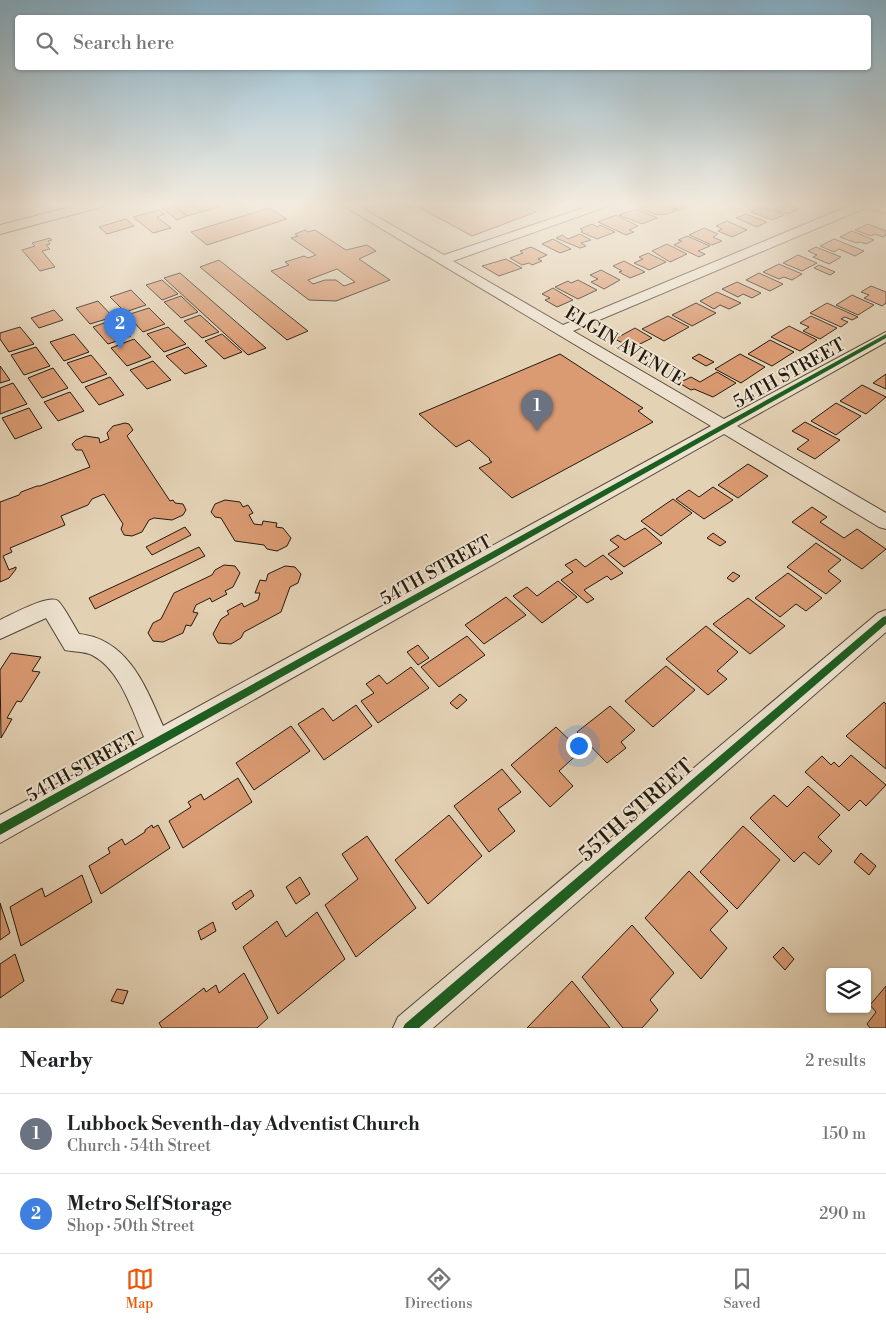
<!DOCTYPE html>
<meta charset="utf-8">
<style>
:root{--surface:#fff;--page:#f2f2f2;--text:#202124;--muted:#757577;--line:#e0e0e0;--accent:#ea580c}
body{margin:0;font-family:"Libre Bodoni",serif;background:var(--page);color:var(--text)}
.controls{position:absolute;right:15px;bottom:15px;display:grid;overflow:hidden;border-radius:5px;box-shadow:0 1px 4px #0004}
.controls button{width:45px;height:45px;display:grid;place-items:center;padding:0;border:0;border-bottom:1px solid var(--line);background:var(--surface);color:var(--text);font:25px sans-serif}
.you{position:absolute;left:578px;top:745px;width:18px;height:18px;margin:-12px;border:4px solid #fff;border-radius:50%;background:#1a73e8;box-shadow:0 0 0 8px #1a73e833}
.badge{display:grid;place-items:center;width:32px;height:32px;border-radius:50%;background:var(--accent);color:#fff;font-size:16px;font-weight:700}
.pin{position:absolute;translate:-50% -41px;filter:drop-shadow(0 1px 2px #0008)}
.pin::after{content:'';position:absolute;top:26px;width:18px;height:15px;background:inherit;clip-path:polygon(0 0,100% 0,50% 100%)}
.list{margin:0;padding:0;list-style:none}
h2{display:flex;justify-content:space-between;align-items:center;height:65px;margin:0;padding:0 20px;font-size:21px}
h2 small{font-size:16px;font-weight:400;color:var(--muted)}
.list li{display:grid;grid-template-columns:32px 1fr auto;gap:15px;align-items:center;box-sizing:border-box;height:80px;padding:0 20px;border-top:1px solid var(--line)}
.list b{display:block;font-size:19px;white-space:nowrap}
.list p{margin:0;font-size:16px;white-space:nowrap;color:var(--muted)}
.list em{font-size:16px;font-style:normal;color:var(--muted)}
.icon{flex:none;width:28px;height:28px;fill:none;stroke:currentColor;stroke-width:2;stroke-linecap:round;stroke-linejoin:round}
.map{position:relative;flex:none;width:886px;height:1028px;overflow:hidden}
.search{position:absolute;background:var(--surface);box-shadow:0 1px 4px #0004;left:15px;right:15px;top:15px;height:55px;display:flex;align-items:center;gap:12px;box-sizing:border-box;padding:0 18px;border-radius:5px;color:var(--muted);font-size:19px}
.sheet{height:225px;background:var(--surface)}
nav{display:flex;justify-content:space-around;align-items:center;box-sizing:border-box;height:70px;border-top:1px solid var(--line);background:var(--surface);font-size:14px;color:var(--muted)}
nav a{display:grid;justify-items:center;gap:2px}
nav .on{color:var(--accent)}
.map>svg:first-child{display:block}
.building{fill:#da9a72;stroke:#231a0f;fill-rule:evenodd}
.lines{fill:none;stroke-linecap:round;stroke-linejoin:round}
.minor-casing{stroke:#534838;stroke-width:2}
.major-casing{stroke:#231a0f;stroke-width:2}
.minor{fill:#ede2cf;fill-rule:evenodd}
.major{fill:#e4d2b5;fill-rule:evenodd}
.cycleway-casing{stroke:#ede2cf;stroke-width:3}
.cycleway{fill:#1b5e20;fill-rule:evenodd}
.labels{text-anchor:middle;stroke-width:4;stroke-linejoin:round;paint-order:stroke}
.street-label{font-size:18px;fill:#231a0f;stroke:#ede2cf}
.near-street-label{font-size:21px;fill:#231a0f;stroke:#ede2cf}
</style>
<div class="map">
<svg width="886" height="1028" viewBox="0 0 886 1028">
<rect width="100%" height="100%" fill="#e4d2b5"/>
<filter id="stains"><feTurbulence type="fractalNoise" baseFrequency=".004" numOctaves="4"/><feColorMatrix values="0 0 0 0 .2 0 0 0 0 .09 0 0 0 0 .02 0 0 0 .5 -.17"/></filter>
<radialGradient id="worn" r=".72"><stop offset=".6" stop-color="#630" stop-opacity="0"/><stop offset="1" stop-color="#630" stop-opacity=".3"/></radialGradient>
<path class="building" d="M178 203H188L201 212 187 216 172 204Z
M188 203H213L219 207 201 212Z
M398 203H517L536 212 472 236 415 205 408 208Z
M652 203H658L677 210 665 215 661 214 657 215 639 208Z
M662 203H694L679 210Z
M776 203H782L799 209 788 214 774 209 777 207 771 205Z
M172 204 187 216 177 220 161 207Z
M763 206 784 215 772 220 751 212Z
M269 208 287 219 207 245 191 232Z
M637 209 657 218 642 224 619 215Z
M159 210 165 214 157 217 171 228 153 233 133 217Z
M746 214 767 222 757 227 736 218Z
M616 215 638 226 629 230 634 232 626 235 598 222Z
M126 219 134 226 107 234 99 227Z
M727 221 747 230 732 237 718 231 722 229 716 226Z
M592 224 597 227 600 225 615 232 597 239 581 232 583 231 580 229Z
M868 224 886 231V235L883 237 875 234 871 236 855 230Z
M704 228 718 234 713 237 722 241 712 245 689 235Z
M305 230 308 232 315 230 346 250 367 245 376 251 359 259 390 280 336 301 309 300 271 271 289 265 285 262 304 256 308 258 316 255 291 238 298 236 295 234ZM337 269 355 282 344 286 336 280H325L313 284 308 280Z
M852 231 874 240 866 244 860 242 856 243 840 237Z
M580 234 591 240 581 243 586 246 580 248 556 238 562 235 568 239Z
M687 236 710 246 698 251 705 254 699 257 674 245 682 241 678 240Z
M50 238 52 240 48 241 50 244 46 245 50 249 42 251 55 267 40 271 22 250 35 246 32 243Z
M553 239 571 249 560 253 542 244Z
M834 239 864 251 855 256 839 249 834 252 820 246Z
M667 244 687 254 670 262 652 251Z
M531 247 547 255 538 259 542 261 532 265 529 263 522 265 510 258 523 253 520 251Z
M816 247 841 257 829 264 813 257 817 255 808 251Z
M648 253 666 262 649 270 634 263 643 259 639 257Z
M798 255 817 263 802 271 783 263Z
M506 259 522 268 499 276 482 266Z
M219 260 308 331 287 340 200 267Z
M624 261 645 272 630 278 619 272 622 271 613 266Z
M779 264 802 274 792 280 784 277 779 279 763 272Z
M819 265 835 272 830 275 814 268Z
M601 270 620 280 604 289 591 282 598 279 590 275Z
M180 273 266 348 248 355 164 278Z
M759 273 783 284 770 291 746 280Z
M162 280 178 294 162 300 146 285Z
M578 280 597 290 578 299 555 287 568 281 571 283Z
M737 282 761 293 752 298 743 294 738 297 722 289Z
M871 286 886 292V303L882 306 864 298 869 295 861 292Z
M553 288 573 300 557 307 545 300 550 298 542 294Z
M131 290 146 305 125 312 110 297Z
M717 292 741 303 729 309 720 305 714 309 700 301Z
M852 295 874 305 858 315 836 305Z
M181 296 198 312 181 318 164 302Z
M98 301 113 317 90 324 76 308Z
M696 303 716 313 692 326 672 315Z
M827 303 858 317 852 320 845 317 841 319 848 322 841 327 810 313Z
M149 308 165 324 143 332 127 315Z
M54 310 63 320 39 328 31 318Z
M200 315 219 332 202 338 184 321Z
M668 316 689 327 664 341 642 329Z
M811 316 837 328 820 339 803 331 809 327 800 323Z
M115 319 131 336 108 344 93 327Z
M789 326 817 340 800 351 771 337Z
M20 327 34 344 9 352 0 339V333Z
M168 327 186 344 164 352 147 334Z
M635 328 652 338 632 348 615 339Z
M74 334 89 352 64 361 50 342Z
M222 334 242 352 224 359 205 341Z
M134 339 151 357 127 366 111 348Z
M770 340 794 352 772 366 748 354Z
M36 347 50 366 24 375 11 355Z
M188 347 207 366 185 374 166 356Z
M560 354 643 408 638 411 653 422 512 498 479 468 492 462 489 460 490 459 469 440 456 447 419 414Z
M699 354 714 362 706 366 692 358Z
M740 354 765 367 741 383 715 369Z
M91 355 107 374 82 383 67 363Z
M153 361 171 380 147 389 130 370Z
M0 366 10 380 0 383Z
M53 368 68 388 42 398 28 378Z
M717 372 736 383 713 397 694 389 691 390 679 383 691 377 700 382Z
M886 374V389L873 383Z
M110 377 124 395 99 405 85 387Z
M13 383 27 404 0 414V388Z
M862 385 886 397 866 414 840 401Z
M70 392 84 411 58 421 44 402Z
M836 403 861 416 836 435 811 421Z
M29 408 42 428 15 439 2 418Z
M805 422 840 440 815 459 797 449 809 440 792 431Z
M125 423 129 424 133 430 127 436 170 501 173 500 175 503 183 504 186 510 183 515 172 520 154 518 149 520 142 532 132 536 124 535 121 529 123 524 104 494 92 499 88 505 61 516 65 525 10 548 12 552 3 556 9 570 16 567V569L9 578 0 582V502L19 495 21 492 37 486H40L90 467 82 450H76L72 444 76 440 85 436 99 438 100 443 109 439 107 433 113 426Z
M748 464 768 476 738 498 718 485Z
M713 487 733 500 704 519 676 499 689 490 699 497Z
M673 499 692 513 661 536 641 521Z
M225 500 240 502 243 507 248 505 253 513 249 515 254 524 262 525 263 521 277 523 276 527 283 528 291 538 287 546 277 551 267 549 264 545 235 541 221 518 215 517 211 512 215 504Z
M812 507 827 517 820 522 844 538 857 529 886 549 862 569 792 522Z
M185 527 191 535 152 555 146 547Z
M645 528 662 543 624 567 608 554 619 547 610 540 618 535 625 540Z
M713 533 726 542 720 546 707 538Z
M816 543 841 560 828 571 841 581 826 594 787 567Z
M199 547 205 556 95 609 89 598Z
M603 555 623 573 611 580 607 576 584 590 594 599 587 603 561 580 573 572 565 565 576 559 585 567Z
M224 565 235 566 240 573 233 587 225 591 227 594 212 602 210 598 196 605 193 612 198 613 191 626 186 625 183 633 163 642 153 641 148 633 153 623 161 619 174 593 212 575 215 570Z
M285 566 295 567 301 574 298 583 290 587 281 612 244 632 241 638 231 644 218 643 213 634 221 619 229 614 227 611 242 603 244 607 258 600 260 593H255L260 580 266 581 268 574Z
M733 572 740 576 733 582 727 578Z
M788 573 822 598 806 611 796 604 780 617 755 598Z
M558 581 577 597 542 623 513 596 527 587 537 596Z
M506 597 526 615 484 644 465 625Z
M748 598 785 626 750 654 713 624Z
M706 626 738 652 717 671 727 679 708 695 666 659Z
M467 636 485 655 439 687 421 667Z
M418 645 429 658 418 665 407 652Z
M11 653 41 657 32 671 40 672 21 702 17 701 7 718 12 719 1 738 0 670Z
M666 666 695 690 653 727 625 701Z
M411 667 429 688 378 723 361 701 374 693 366 684 379 675 387 684Z
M460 694 467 700 457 709 450 703Z
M884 702 886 704V769L846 736Z
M356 705 372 726 324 760 298 724 323 708 333 721Z
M610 706 635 730 621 742 626 748 607 763 577 732Z
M291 726 310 751 254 790 236 763Z
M556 727 581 751 559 771 573 786 550 807 511 765Z
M851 755 886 785 866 806 860 800 849 811 805 772 822 756 831 765 834 762 839 767Z
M502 769 521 792 498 809 515 831 489 852 454 806Z
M238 778 252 802 183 848 169 821 191 807 188 802 201 794 204 800Z
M808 786 840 815 818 837 832 851 819 865 804 852 794 862 750 818 774 795 787 807Z
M449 815 482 856 428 904 395 860Z
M152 825 153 828 158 825 170 848 101 894 89 866 110 853 108 848 122 839 125 845 145 832V830Z
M743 826 780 860 737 909 700 872Z
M367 836 416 908 356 957 325 905 358 879 342 854Z
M861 853 876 866 869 875 854 862Z
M689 871 728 911 710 930 727 948 701 979 645 918Z
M82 875 92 902 21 946 10 907 42 888 45 897Z
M300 877 310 894 296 904 286 887Z
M251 890 254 896 236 910 232 903Z
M0 903 10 933 0 940Z
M317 912 345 959 278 1014 243 947 277 921 286 937Z
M213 922 216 931 201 940 198 931Z
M632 925 674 973 650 1000 658 1010 642 1028H623L582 977Z
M783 947 794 959 785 970 773 957Z
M15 954 24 981 0 998V964Z
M244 973 268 1018 257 1028H162L159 1023 204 988 206 992 216 985 219 993Z
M572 981 610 1028H527Z
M886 986V1028H870L867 1024 876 1012 870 1005Z
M117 989 128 991 123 1004 111 1001Z"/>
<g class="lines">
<g class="minor-casing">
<path id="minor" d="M341 203H353L444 255 598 203H612L611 205 453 261 563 325 856 203H872L886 207V213L865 208 573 331 724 419 886 332V342L737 426 886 513V529L879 527 724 434 0 843V815L144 737C132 710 120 669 92 655 84 651 74 652 65 650L46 618 0 639V620C11 615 49 594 58 601 65 608 74 626 79 634 128 639 146 687 163 726L711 426 342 205Z
M886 610V632L433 1028H393L398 1017 878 613Z"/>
</g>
<g class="major-casing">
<path id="major" d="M86 203H107L105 206 0 234V225Z"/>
</g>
<use href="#minor" class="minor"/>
<use href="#major" class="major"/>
<g class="cycleway-casing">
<path id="cycleway" d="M886 334V338L0 835V824Z
M886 616V624L419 1028H403L405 1024 883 617Z"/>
</g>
<use href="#cycleway" class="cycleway"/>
</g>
<linearGradient id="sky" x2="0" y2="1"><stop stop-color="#87b6d1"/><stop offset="0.59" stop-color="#f3ebde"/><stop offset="1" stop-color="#f3ebde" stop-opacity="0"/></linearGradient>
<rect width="886" height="346" fill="url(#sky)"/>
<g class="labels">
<g class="street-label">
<text transform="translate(625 346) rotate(31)" y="6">ELGIN AVENUE</text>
<text transform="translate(789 373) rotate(-29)" y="6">54TH STREET</text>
<text transform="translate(436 570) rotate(-29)" y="6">54TH STREET</text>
<text transform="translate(82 767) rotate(-29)" y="6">54TH STREET</text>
</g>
<g class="near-street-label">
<text transform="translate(636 810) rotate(-41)" y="7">55TH STREET</text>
</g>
</g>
<rect width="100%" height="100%" filter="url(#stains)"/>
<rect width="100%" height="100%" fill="url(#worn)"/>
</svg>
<div class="controls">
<button><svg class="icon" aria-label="layers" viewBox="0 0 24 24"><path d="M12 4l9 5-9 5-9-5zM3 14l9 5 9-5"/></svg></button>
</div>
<div class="you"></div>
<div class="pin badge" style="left:537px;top:431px;background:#6b7280">1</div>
<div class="pin badge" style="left:120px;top:349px;background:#3f7fe0">2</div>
<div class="search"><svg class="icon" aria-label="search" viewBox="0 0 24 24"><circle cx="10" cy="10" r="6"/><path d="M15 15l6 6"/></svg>Search here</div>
</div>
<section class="sheet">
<h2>Nearby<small>2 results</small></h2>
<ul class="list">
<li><span class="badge" style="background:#6b7280">1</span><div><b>Lubbock Seventh-day Adventist Church</b><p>Church · 54th Street</p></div><em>150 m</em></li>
<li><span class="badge" style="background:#3f7fe0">2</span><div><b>Metro Self Storage</b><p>Shop · 50th Street</p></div><em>290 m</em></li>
</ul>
</section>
<nav>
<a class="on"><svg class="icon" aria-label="map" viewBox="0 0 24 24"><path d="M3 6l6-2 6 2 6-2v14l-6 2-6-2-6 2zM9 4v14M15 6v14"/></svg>Map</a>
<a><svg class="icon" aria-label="directions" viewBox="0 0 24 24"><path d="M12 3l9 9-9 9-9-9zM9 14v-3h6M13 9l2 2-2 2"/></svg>Directions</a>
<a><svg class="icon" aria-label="saved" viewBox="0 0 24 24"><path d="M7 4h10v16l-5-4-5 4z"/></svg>Saved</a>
</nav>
